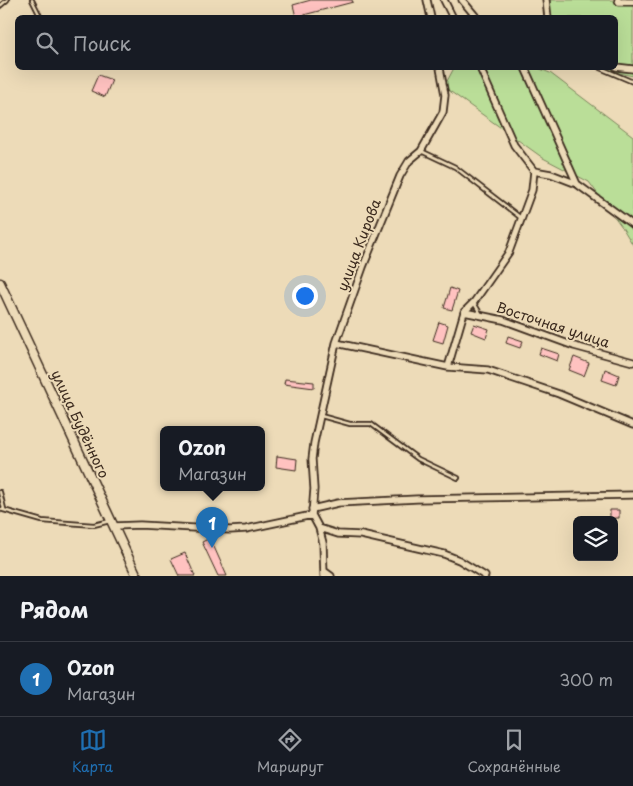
<!DOCTYPE html>
<html lang="ru">
<meta charset="utf-8">
<style>
:root{--surface:#171b24;--page:#242831;--text:#f1f3f6;--muted:#9ea1a6;--line:#363941;--accent:#1f6fb2}
body{margin:0;font-family:"Playpen Sans",sans-serif;background:var(--page);color:var(--text)}
.controls{position:absolute;right:15px;bottom:15px;display:grid;overflow:hidden;border-radius:8px;box-shadow:0 5px 20px #0002}
.controls button{width:45px;height:45px;display:grid;place-items:center;padding:0;border:0;border-bottom:1px solid var(--line);background:var(--surface);color:var(--text);font:25px sans-serif}
.you{position:absolute;left:304px;top:295px;width:18px;height:18px;margin:-12px;border:4px solid #fff;border-radius:50%;background:#1a73e8;box-shadow:0 0 0 8px #1a73e833}
.badge{display:grid;place-items:center;width:32px;height:32px;border-radius:50%;background:var(--accent);color:#fff;font-size:16px;font-weight:700}
.pin{position:absolute;translate:-50% -41px;filter:drop-shadow(0 1px 2px #0008)}
.pin::after{content:'';position:absolute;top:26px;width:18px;height:15px;background:inherit;clip-path:polygon(0 0,100% 0,50% 100%)}
.popup{position:absolute;left:160px;top:426px;width:105px;height:65px;box-sizing:border-box;display:grid;place-content:center;border-radius:8px;background:var(--surface);filter:drop-shadow(0 1px 4px #0005);font-size:16px;white-space:nowrap;color:var(--muted)}
.popup b{font-size:19px;color:var(--text)}
.popup::after{content:'';position:absolute;left:50%;top:100%;margin-left:-10px;border:10px solid transparent;border-top-color:var(--surface)}
.list{margin:0;padding:0;list-style:none}
h2{display:flex;justify-content:space-between;align-items:center;height:65px;margin:0;padding:0 20px;font-size:21px}
h2 small{font-size:16px;font-weight:400;color:var(--muted)}
.list li{display:grid;grid-template-columns:32px 1fr auto;gap:15px;align-items:center;box-sizing:border-box;height:75px;padding:0 20px;border-top:1px solid var(--line)}
.list b{display:block;font-size:19px;white-space:nowrap}
.list p{margin:0;font-size:16px;white-space:nowrap;color:var(--muted)}
.list em{font-size:16px;font-style:normal;color:var(--muted)}
.icon{flex:none;width:28px;height:28px;fill:none;stroke:currentColor;stroke-width:2;stroke-linecap:round;stroke-linejoin:round}
.map{position:relative;flex:none;width:633px;height:576px;overflow:hidden}
.search{position:absolute;background:var(--surface);box-shadow:0 5px 20px #0002;left:15px;right:15px;top:15px;height:55px;display:flex;align-items:center;gap:12px;box-sizing:border-box;padding:0 18px;border-radius:8px;color:var(--muted);font-size:19px}
.sheet{height:140px;background:var(--surface)}
nav{display:flex;justify-content:space-around;align-items:center;box-sizing:border-box;height:70px;border-top:1px solid var(--line);background:var(--surface);font-size:14px;color:var(--muted)}
nav a{display:grid;justify-items:center;gap:2px}
nav .on{color:var(--accent)}
.map>svg:first-child{display:block}
.green{fill:#bade98;stroke:#7a845b}
.building{fill:#ffc2c0;stroke:#3b2a1e}
.lines{fill:none;stroke-linecap:round;stroke-linejoin:round}
.lane-casing{stroke:#3b2a1e;stroke-width:6}
.street-casing{stroke:#3b2a1e;stroke-width:9}
.secondary-casing{stroke:#3b2a1e;stroke-width:11}
.lane{stroke:#eddbb8;stroke-width:2.5}
.street{stroke:#eddbb8;stroke-width:5.5}
.secondary{stroke:#eddbb8;stroke-width:8}
.labels{text-anchor:middle;stroke-width:4;stroke-linejoin:round;paint-order:stroke}
.street-label{font-size:14px;fill:#3b2a1e;stroke:#eddbb8}
</style>
<div class="map">
<svg width="633" height="576" viewBox="0 0 633 576">
<rect width="100%" height="100%" fill="#eddbb8"/>
<filter id="ink" filterUnits="userSpaceOnUse"><feTurbulence type="fractalNoise" baseFrequency=".02" numOctaves="2"/><feDisplacementMap in="SourceGraphic" scale="10" xChannelSelector="R" yChannelSelector="G"/><feConvolveMatrix kernelMatrix="1 2 1 2 8 2 1 2 1" color-interpolation-filters="sRGB"/></filter>
<g filter="url(#ink)">
<path class="green" d="M549 0H633V76L597 68H616V18H549Z
M454 68H538L550 73 633 136V245L622 227 589 182 543 158 444 87Z"/>
<path class="building" d="M311 0H352L353 2 296 17 293 5Z
M98 75 112 80 105 97 91 91Z
M450 288 458 291 452 310 444 308Z
M439 322 448 325 443 343 433 340Z
M474 324 489 329 486 338 471 332Z
M508 336 523 341 520 348 506 343Z
M541 348 559 354 557 361 539 354Z
M574 357 589 363 584 376 569 370Z
M605 369 619 375 616 385 602 380Z
M285 379 314 382V388L284 384Z
M277 456 297 459 296 470 276 467Z
M610 510H619V518H610Z
M210 538 227 576H218L202 542Z
M185 553 195 576H179L171 559Z"/>
<g class="lines">
<g class="lane-casing">
<path id="lane" d="M32 0 41 18
M0 6 7 0
M600 68 633 82
M421 151 455 167 521 218
M474 303 480 313
M321 416 350 424H371L418 459 458 478
M0 492 4 509
M0 509 42 521 94 525 110 521"/>
</g>
<g class="street-casing">
<path id="street" d="M427 0 431 18
M444 0 453 18
M462 0 477 18
M546 0 548 18
M618 0 619 2H633
M616 67 633 69
M480 68 514 145 534 171
M525 68 577 184
M534 171 551 174 577 184 633 225
M464 312 503 320 574 346 633 362
M336 343 448 367 488 370 559 394 633 425
M448 367 464 312 474 302 509 252 532 190 534 171
M312 509 338 503 417 499 633 495
M114 526 140 525 230 530 246 529 312 515
M319 528 338 534 361 535 444 554 459 560 485 576
M324 571 331 576
M324 576 323 543 319 528 312 515 314 489 312 459 314 443 336 343 363 267 400 176 409 161 421 151 443 112 445 95 440 68"/>
</g>
<g class="secondary-casing">
<path id="secondary" d="M0 283 137 576"/>
</g>
<use href="#lane" class="lane"/>
<use href="#street" class="street"/>
<use href="#secondary" class="secondary"/>
</g>
</g>
<g class="labels">
<g class="street-label">
<text transform="translate(359 245) rotate(-69)" y="5">улица Кирова</text>
<text transform="translate(553 325) rotate(18)" y="5">Восточная улица</text>
<text transform="translate(80 424) rotate(65)" y="5">улица Будённого</text>
</g>
</g>
</svg>
<div class="controls">
<button><svg class="icon" aria-label="layers" viewBox="0 0 24 24"><path d="M12 4l9 5-9 5-9-5zM3 14l9 5 9-5"/></svg></button>
</div>
<div class="you"></div>
<div class="pin badge" style="left:212px;top:548px">1</div>
<div class="popup"><b>Ozon</b>Магазин</div>
<div class="search"><svg class="icon" aria-label="search" viewBox="0 0 24 24"><circle cx="10" cy="10" r="6"/><path d="M15 15l6 6"/></svg>Поиск</div>
</div>
<section class="sheet">
<h2>Рядом<small></small></h2>
<ul class="list">
<li><span class="badge">1</span><div><b>Ozon</b><p>Магазин</p></div><em>300 m</em></li>
</ul>
</section>
<nav>
<a class="on"><svg class="icon" aria-label="map" viewBox="0 0 24 24"><path d="M3 6l6-2 6 2 6-2v14l-6 2-6-2-6 2zM9 4v14M15 6v14"/></svg>Карта</a>
<a><svg class="icon" aria-label="directions" viewBox="0 0 24 24"><path d="M12 3l9 9-9 9-9-9zM9 14v-3h6M13 9l2 2-2 2"/></svg>Маршрут</a>
<a><svg class="icon" aria-label="saved" viewBox="0 0 24 24"><path d="M7 4h10v16l-5-4-5 4z"/></svg>Сохранённые</a>
</nav>
